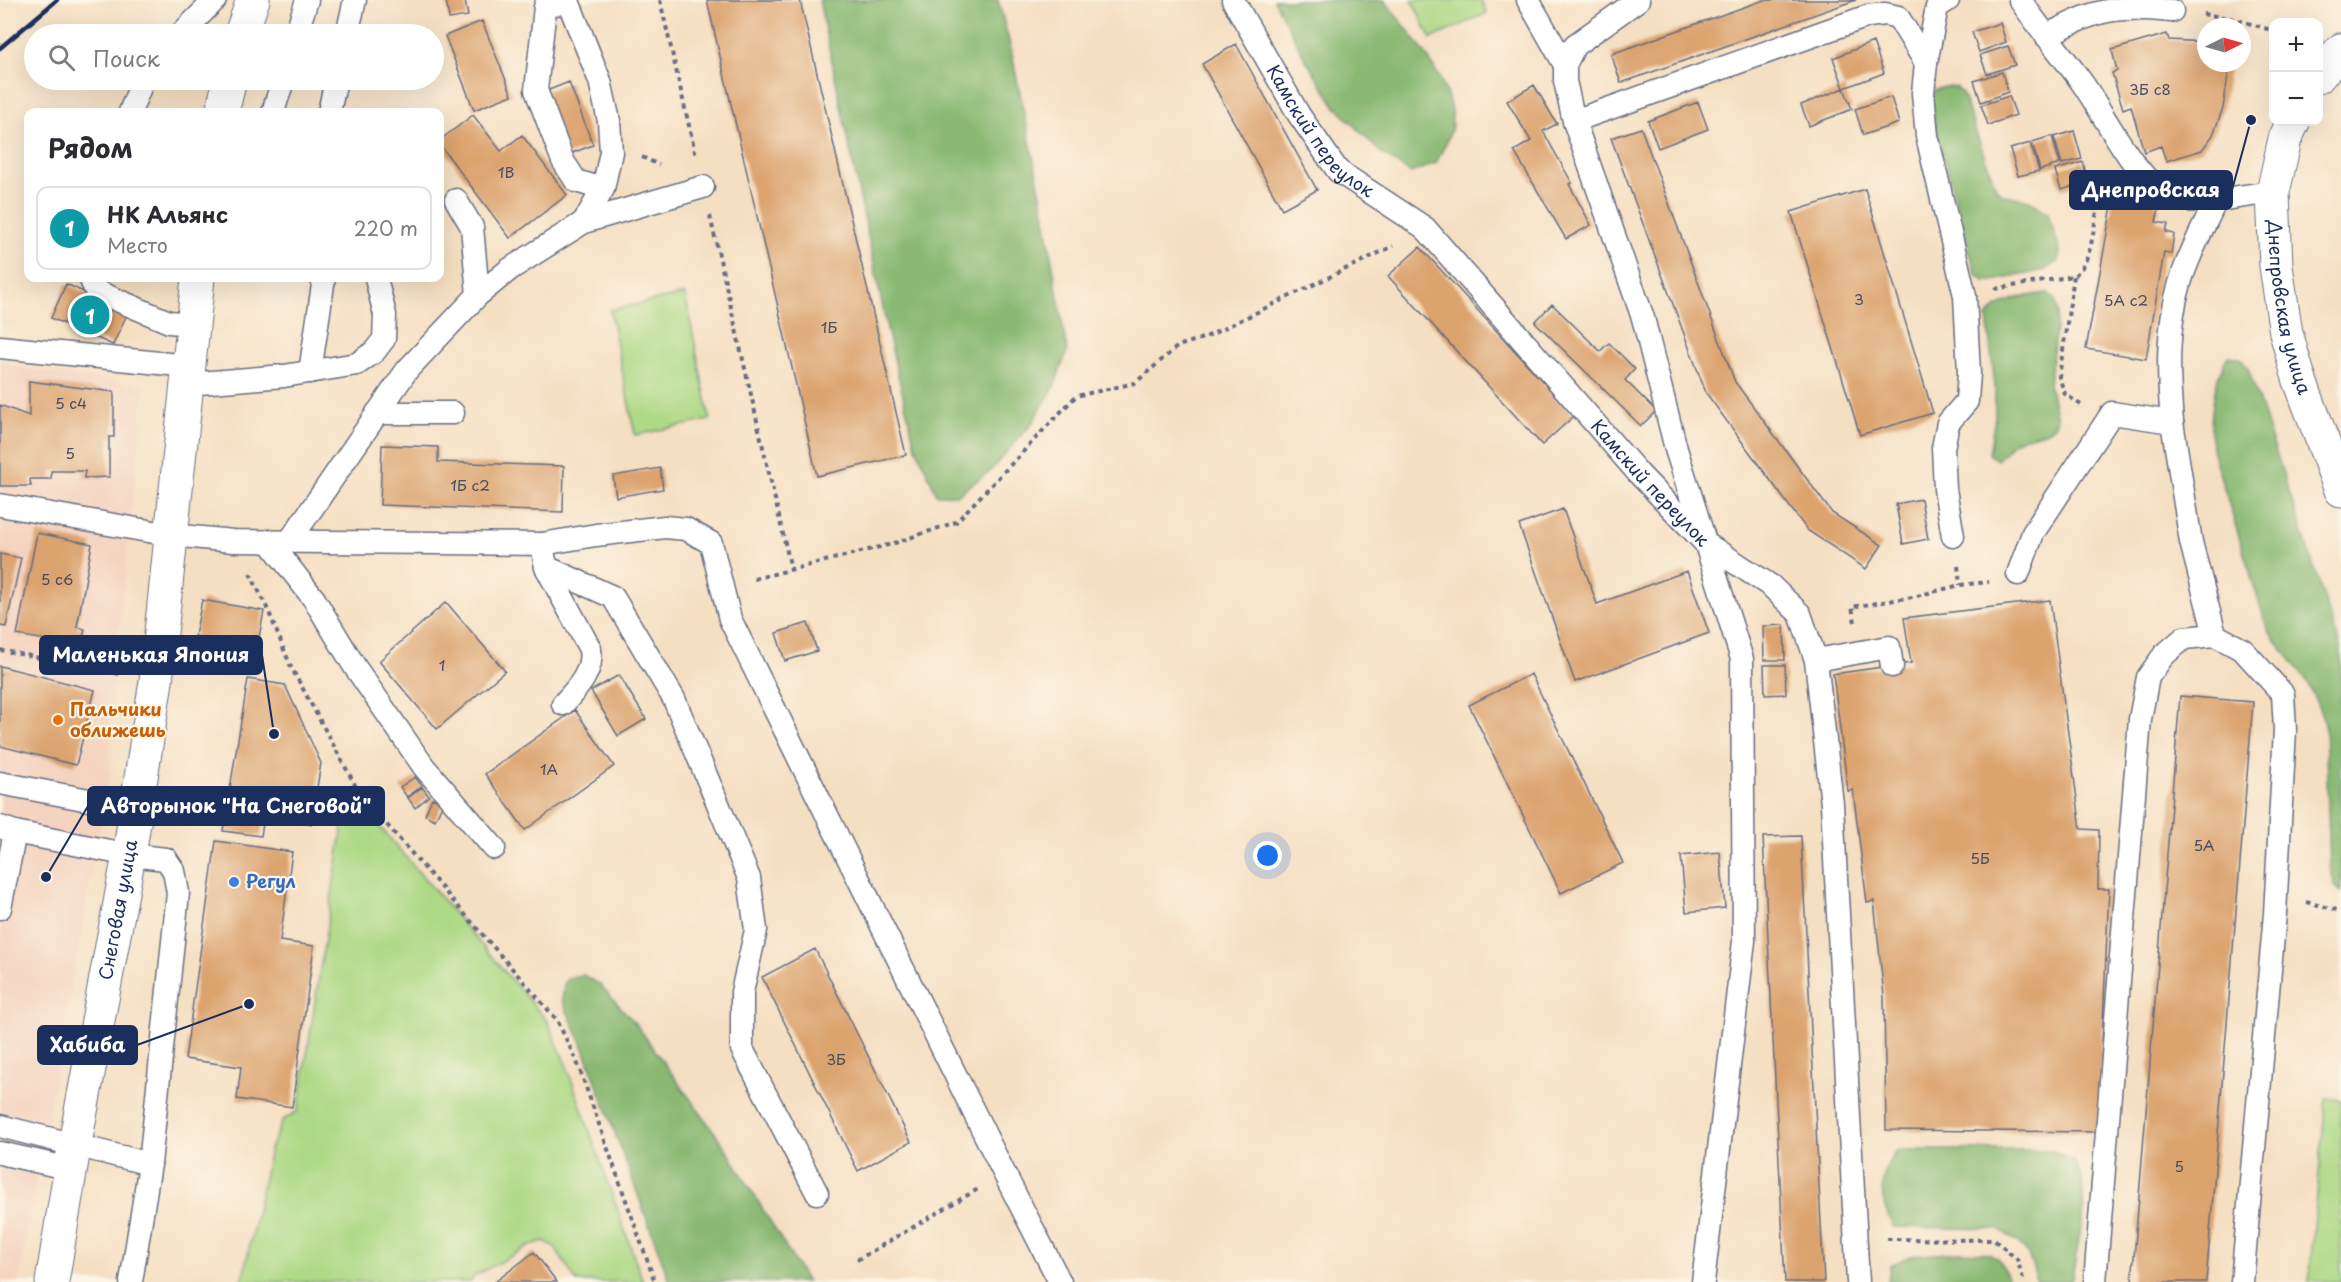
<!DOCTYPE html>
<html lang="ru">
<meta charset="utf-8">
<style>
:root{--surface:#fff;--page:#f7f7f7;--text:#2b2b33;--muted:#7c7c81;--line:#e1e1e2;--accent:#0f766e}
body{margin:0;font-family:"Playpen Sans",sans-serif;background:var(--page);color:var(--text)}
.controls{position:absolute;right:18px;top:18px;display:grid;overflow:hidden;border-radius:12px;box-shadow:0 6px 24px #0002}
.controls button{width:54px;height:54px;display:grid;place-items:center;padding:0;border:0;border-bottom:2px solid var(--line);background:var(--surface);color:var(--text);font:30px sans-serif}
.compass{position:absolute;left:2197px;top:18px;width:54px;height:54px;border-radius:50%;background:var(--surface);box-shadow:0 6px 24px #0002;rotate:85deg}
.you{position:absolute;left:1268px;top:856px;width:21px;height:21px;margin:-15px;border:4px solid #fff;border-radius:50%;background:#1a73e8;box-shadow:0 0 0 9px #1a73e833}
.badge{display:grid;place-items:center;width:39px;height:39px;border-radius:50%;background:var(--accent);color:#fff;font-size:20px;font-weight:700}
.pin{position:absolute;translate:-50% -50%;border:3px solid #fff;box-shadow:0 2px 6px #0006}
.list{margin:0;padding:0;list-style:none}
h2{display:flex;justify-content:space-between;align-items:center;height:78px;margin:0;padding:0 24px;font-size:26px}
h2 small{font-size:20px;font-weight:400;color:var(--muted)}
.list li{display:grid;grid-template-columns:39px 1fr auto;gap:18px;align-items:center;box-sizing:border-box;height:84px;margin:0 12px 12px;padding:0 12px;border:2px solid var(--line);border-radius:12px}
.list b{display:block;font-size:22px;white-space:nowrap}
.list p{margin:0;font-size:20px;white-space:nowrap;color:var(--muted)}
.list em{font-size:20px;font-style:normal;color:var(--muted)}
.icon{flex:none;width:33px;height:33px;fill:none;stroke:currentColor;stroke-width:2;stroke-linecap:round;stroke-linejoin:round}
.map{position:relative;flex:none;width:2341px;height:1282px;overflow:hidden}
.search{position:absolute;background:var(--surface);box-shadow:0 6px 24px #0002;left:24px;top:24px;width:420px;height:66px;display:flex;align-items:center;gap:15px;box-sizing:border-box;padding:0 21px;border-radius:33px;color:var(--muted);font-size:22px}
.panel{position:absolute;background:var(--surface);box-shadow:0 6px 24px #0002;left:24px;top:108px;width:420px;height:174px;border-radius:12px}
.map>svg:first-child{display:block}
.built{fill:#f4d3c0}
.green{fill:#aed986;stroke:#648472;stroke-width:1.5}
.forest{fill:#8ab973;stroke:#527468;stroke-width:1.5}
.building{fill:#dba36e}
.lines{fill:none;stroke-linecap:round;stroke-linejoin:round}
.lane-casing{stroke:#676d81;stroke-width:25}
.secondary-casing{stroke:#676d81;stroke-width:35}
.primary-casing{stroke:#676d81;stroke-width:35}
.path{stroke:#676d81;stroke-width:4;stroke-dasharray:4.5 4.5;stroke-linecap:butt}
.lane{stroke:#fff;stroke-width:22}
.secondary{stroke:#fff;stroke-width:33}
.primary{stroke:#fff;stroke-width:33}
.rail{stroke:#1b2f5e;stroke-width:4.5}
.food-dot{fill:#e8710a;stroke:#fcf5e5;stroke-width:2}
.shop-dot{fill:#3f7fe0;stroke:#fcf5e5;stroke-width:2}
.labels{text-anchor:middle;stroke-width:4.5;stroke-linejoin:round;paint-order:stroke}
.number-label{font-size:15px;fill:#4b4c62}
.street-label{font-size:18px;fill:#1b2f5e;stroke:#fcf5e5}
.food-label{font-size:18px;font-weight:bold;fill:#c56008;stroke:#fcf5e5;text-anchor:start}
.shop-label{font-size:18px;font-weight:bold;fill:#366cbe;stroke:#fcf5e5;text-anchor:start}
.leader{fill:none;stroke:#1b2f5e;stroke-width:2}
.callout-dot{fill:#1b2f5e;stroke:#fcf5e5;stroke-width:2}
.callout{fill:#1b2f5e;stroke:#1b2f5e;stroke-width:2}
.callout-label{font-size:20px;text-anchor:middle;font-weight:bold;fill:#fff}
</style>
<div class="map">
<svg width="2341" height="1282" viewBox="0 0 2341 1282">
<rect width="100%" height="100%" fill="#fcf5e5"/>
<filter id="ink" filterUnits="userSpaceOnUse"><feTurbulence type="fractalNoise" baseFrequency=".0167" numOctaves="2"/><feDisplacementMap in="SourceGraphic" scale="12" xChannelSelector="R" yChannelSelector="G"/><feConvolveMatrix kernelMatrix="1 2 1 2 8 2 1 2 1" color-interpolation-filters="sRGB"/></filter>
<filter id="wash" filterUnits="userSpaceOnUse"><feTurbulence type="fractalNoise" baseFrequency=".008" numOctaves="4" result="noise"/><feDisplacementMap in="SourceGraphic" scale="24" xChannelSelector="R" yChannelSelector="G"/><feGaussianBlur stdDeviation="1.35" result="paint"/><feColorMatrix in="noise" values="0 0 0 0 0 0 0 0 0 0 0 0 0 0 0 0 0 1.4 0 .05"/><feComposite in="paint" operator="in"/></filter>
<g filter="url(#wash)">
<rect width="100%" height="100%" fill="#f5dfc2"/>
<path class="built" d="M0 360 14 366 145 386 111 707 110 774 18 1282H0Z"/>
<path class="green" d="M1412 0H1481L1487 13 1431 39Z
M685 294 710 420 635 435 610 310Z
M352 803 361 805 548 1022 567 1067 643 1282H577L555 1247 544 1241 534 1244 474 1276 471 1282H242L270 1149 283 1120 298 1111 345 811Z
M2326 1098 2341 1100V1282H2309Z"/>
<path class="forest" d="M819 0H998L1010 45 1042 200 1067 351 1054 387 1032 423 990 471 957 495H937L915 445 890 342Z
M1274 0H1384C1410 34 1453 79 1452 125 1451 137 1441 152 1436 163L1411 173 1381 153 1336 107 1306 60Z
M1944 87H1956L1962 93 1996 188 2001 194 2029 200 2048 213 2060 251 2058 261 2045 270 1993 281H1985L1976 274 1935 125 1931 101 1935 90Z
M2048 293 2055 299 2058 313 2049 384 2057 419C2052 438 2026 432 2013 443 2007 448 2004 455 1997 460L1989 454 1995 417V387L1987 317C2001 298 2025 296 2048 293Z
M2228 356 2240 358 2248 368 2341 649V892L2335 886 2330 866 2325 723 2308 682 2268 631 2212 449C2209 422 2213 379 2228 356Z
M583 975 599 984 635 1023 725 1147 807 1282H670L583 1046 562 1000 564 985 568 978Z
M1897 1150H2051L2075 1162 2082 1179 2084 1213 2071 1282H2037C2030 1252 2024 1243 1997 1229L1893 1227C1879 1200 1877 1175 1897 1150Z
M1960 1252C1990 1253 2000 1250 2009 1282H1888L1890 1266 1910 1256Z"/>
<g id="blocks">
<path class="building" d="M446 0H465L468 16 449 19Z
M707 0H800L906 455 817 476Z
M1764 0H1856L1621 83 1611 54Z
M482 21 512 95 474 110 445 36Z
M2000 23 2006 42 1979 52 1972 32Z
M2167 34 2169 40 2206 42V63H2230L2223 108 2213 135 2202 150 2166 161 2161 146 2144 152 2131 106 2123 109 2112 73 2117 71 2112 50Z
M1873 42 1884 73 1844 88 1833 58Z
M1236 44 1317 190 1282 209 1202 64Z
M2008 46 2015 65 1987 74 1980 55Z
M2002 72 2008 92 1981 102 1974 81Z
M569 82 593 145 567 155 544 92Z
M1534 85 1557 124 1543 131 1572 183 1569 184 1591 225 1566 239 1514 151 1531 141 1507 101Z
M1844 88 1852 109 1809 126 1801 105Z
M2009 96 2016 115 1988 125 1981 105Z
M1891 97 1899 123 1863 135 1855 109Z
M1698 102 1708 129 1658 148 1648 121Z
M473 115 501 151 522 135 567 195 510 238 440 145V140Z
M1641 128 1735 382 1832 513 1882 545 1866 569 1807 530 1706 393 1611 138Z
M2074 131 2082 159 2062 164 2054 137Z
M2052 136 2060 164 2040 170 2032 142Z
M2030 143 2039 171 2018 176 2010 149Z
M2083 162 2088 182 2061 190 2055 170Z
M2117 178 2135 180 2159 208 2156 222 2168 224 2166 232 2174 234 2171 254 2164 252 2146 359 2086 349Z
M1865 189 1933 413 1860 435 1791 212Z
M1420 247 1574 416 1542 445 1388 276Z
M66 284 128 312 113 345 51 318Z
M1552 304 1600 351 1609 343 1635 369 1625 380 1656 411 1641 426 1535 322Z
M29 381 114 392V437H109V477L84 478 85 471H51V479H30L31 486H0V405L29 416Z
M382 445 438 447V462L564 466 563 512 380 505Z
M660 468 663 489 616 497 613 476Z
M1921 499 1928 539 1903 544 1896 504Z
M1563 509 1597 604 1687 571 1709 633 1575 682 1519 525Z
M37 533 92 544 77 627 85 629 81 646 17 635Z
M0 554 21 558 6 627 0 626Z
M202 600 264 611 252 674 218 668 223 641 195 636Z
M2050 600 2081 829 2099 830 2098 889H2109L2098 1132 1886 1130 1884 996 1874 901 1867 903 1853 790 1848 791 1833 674 1911 663 1904 618Z
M446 602 505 671 437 729 379 661Z
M808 623 817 651 785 661 776 633Z
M1784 625 1785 660H1764L1763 626Z
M1764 665H1785L1786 694 1765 695Z
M0 666 95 690 76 765 0 746Z
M1531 674 1623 863 1561 893 1469 705Z
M619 675 646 719 618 736 591 691Z
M248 679 285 685 321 763 311 825 264 817 261 836 223 831Z
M2180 696 2253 702 2224 1060 2206 1282H2132Z
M575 710 614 766 525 830 485 774Z
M415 777 422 786 407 797 400 787Z
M422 787 429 796 415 808 408 798Z
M432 798 443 803 435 820 425 815Z
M1801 836 1824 1282H1785L1763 837Z
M216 841 292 852 280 941 314 946 292 1107 237 1099 241 1067 185 1059Z
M1720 852 1725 908 1686 912 1681 856Z
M815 949 911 1142 858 1171 762 977Z
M534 1252 557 1282H495Z"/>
</g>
</g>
<g filter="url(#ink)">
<use href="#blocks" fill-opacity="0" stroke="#676d81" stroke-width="1.5"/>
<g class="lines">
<g class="lane-casing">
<g id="lane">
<path id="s1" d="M1233 0 1299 115 1338 171 1425 228 1639 474 1686 523 1705 543 1771 586 1800 614 1816 660 1832 804 1858 1282"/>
<path d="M1528 0 1565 65"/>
<path d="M1638 0 1575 45 1565 65V81L1574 121 1643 318 1676 449 1742 659 1744 941 1703 1282"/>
<path d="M1948 0 1937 7 1926 63 1923 93 1927 136 1965 296 1969 373 1967 401 1948 423 1943 448 1945 489 1953 536"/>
<path d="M2020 0C2040 29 2063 56 2083 84 2104 114 2137 182 2169 196 2195 207 2245 195 2273 192"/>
<path d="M181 34 215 0"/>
<path d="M296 34 307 0"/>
<path d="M347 34 355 0"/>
<path d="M2046 36C2098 8 2114 6 2172 11"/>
<path d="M130 112 143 80"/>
<path d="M273 112 283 80"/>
<path d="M329 112 336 80"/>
<path d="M1574 121 1868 16 1885 14 1898 17 1926 63"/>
<path d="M456 200 472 227 478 295"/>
<path d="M584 222 703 187"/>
<path d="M90 278 96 291 169 322 193 324"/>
<path d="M0 347 189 366"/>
<path d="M310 372 324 278"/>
<path d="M187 384 284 376 357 364 374 352 384 339 385 315 376 278"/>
<path d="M377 413H453"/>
<path d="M2172 422 2191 542 2215 635"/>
<path d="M0 505 171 535 233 541 542 544 596 535 665 527 686 529 711 543 730 619 1004 1173 1060 1282"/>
<path d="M269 541 314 599 355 667 424 767 494 848"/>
<path d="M289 542 407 370 478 295 510 269 584 222 603 189 611 152 609 121 600 81 568 1 545 7 536 90 563 161 576 181 603 189"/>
<path d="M542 544 546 567 613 597 674 699 749 878 756 930 742 992V1049L817 1193"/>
<path d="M546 567 590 649C594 671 577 689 563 704"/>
<path d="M2018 574 2033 533 2112 413 2172 422C2168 375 2166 329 2180 283 2188 255 2205 225 2217 198"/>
<path d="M1816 660 1889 647 1892 666"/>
<path d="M0 783 136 809"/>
<path d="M0 827 15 832 129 855 166 859 174 871 178 893 150 1164 131 1282"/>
<path d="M0 908 15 832"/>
<path d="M0 1126 150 1164"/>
<path d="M0 1153 71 1169"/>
<path d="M2095 1282 2140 719 2148 677 2164 655 2184 638 2215 635 2243 650 2283 694 2285 730 2275 914 2242 1282"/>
</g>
</g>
<g class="secondary-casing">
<g id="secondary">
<path d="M2318 77 2341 50"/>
<path id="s2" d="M2293 122 2285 139 2273 192 2276 266 2286 333 2299 378 2341 490"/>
</g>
</g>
<g class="primary-casing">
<g id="primary">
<path d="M241 34 253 0"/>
<path d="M222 112 230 80"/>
<path id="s3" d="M52 1282 73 1154 129 855 156 681 198 278"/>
</g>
</g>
<path class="path" d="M660 0 696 156
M2203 14 2235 19 2274 31
M642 157 659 165
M710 216 791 569
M2074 276 2059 377 2065 394 2081 405
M1995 289 2074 276C2099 256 2090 208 2108 179
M1958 566 1960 585
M250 573 268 610 291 667 360 794 557 1020 577 1062 655 1282
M754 579 892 544 956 522 1076 396 1135 383 1178 346 1206 337 1393 246
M1855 622 1852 607 1913 597 1960 585 1989 582
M0 650 120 674
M2306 902 2341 911
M1887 1239 1994 1240 2017 1259 2024 1282
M857 1260 978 1189"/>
<use href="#lane" class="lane"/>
<use href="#secondary" class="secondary"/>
<use href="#primary" class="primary"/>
<path class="rail" d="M0 48 57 0"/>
</g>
</g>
<circle class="food-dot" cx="58" cy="720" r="6"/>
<circle class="shop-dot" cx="234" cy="882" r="6"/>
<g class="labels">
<g class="number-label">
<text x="2150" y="95">3Б с8</text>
<text x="506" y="178">1В</text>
<text x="1859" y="305">3</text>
<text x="2126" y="306">5А с2</text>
<text x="829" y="333">1Б</text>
<text x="71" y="409">5 с4</text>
<text x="70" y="459">5</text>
<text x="470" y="491">1Б с2</text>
<text x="57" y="585">5 с6</text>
<text x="442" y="671">1</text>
<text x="549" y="775">1А</text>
<text x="2204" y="851">5А</text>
<text x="1980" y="864">5Б</text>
<text x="836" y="1065">3Б</text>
<text x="2179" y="1172">5</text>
</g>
<g class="street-label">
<text dy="6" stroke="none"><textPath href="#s1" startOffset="159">Камский переулок</textPath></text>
<text dy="6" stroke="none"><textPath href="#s2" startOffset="190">Днепровская улица</textPath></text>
<text dy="6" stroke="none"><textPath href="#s1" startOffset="645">Камский переулок</textPath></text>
<text dy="6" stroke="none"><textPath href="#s3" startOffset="378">Снеговая улица</textPath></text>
</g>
<g class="food-label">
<text x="70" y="716">Пальчики<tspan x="70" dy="21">оближешь</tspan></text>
</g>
<g class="shop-label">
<text x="246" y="888">Регул</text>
</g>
</g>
<path class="leader" d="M2251 120L2232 190M274 734L262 655M46 877L88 806M249 1004L137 1045"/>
<g class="callout-dot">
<circle cx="2251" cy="120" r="6"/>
<circle cx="274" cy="734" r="6"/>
<circle cx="46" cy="877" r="6"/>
<circle cx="249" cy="1004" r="6"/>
</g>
<g class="callout">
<rect x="2070" y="171" width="162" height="38" rx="6"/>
<rect x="40" y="636" width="222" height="38" rx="6"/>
<rect x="88" y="787" width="296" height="38" rx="6"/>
<rect x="38" y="1026" width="99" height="38" rx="6"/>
</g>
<g class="callout-label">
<text x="2151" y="197">Днепровская</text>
<text x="151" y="662">Маленькая Япония</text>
<text x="236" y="813">Авторынок "На Снеговой"</text>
<text x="88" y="1052">Хабиба</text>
</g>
</svg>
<div class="controls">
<button>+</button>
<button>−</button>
</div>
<svg class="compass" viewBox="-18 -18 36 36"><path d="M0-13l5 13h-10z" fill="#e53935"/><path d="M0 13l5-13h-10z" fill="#7c7c81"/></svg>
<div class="you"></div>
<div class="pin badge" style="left:90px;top:315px;background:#0f9aa8">1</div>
<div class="search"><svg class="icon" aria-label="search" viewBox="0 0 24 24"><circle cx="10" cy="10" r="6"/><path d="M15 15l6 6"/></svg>Поиск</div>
<section class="panel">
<h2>Рядом<small></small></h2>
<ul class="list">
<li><span class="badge" style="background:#0f9aa8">1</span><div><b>НК Альянс</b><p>Место</p></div><em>220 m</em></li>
</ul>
</section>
</div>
